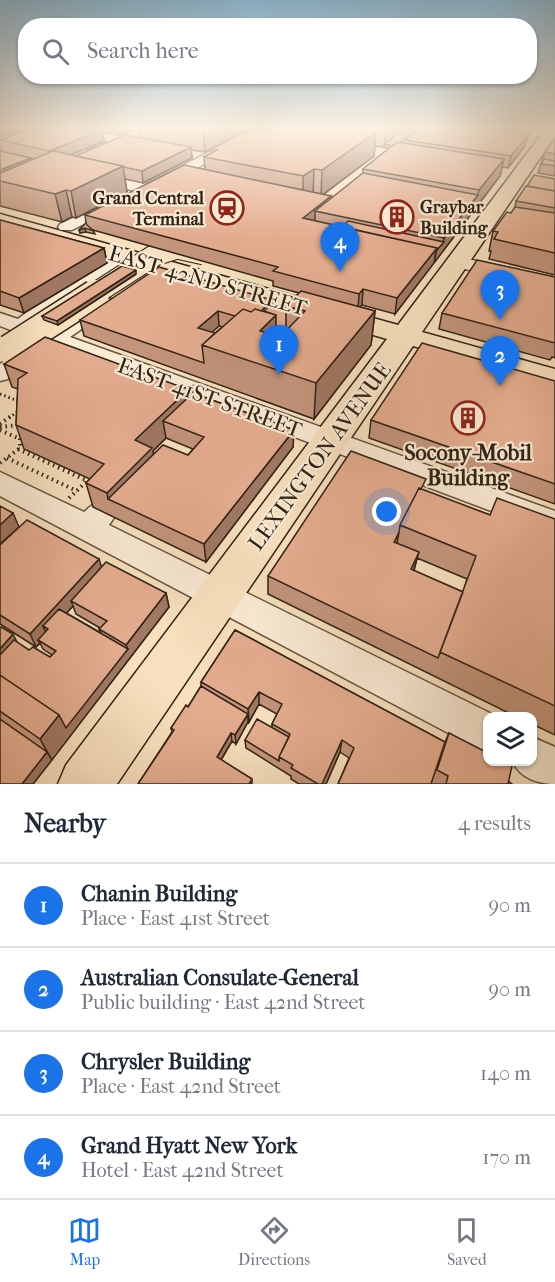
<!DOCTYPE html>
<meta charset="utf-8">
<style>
:root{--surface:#fff;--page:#f6f6f7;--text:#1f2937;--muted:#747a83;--line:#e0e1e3;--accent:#1a73e8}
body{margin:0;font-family:"IM FELL French Canon",serif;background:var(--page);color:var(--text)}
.controls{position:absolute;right:18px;bottom:18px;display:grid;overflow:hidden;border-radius:12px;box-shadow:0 2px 4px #0004}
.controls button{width:54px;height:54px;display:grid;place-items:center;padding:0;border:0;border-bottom:2px solid var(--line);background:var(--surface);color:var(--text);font:30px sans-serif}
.you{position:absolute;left:387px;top:512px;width:21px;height:21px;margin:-15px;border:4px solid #fff;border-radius:50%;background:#1a73e8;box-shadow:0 0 0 9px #1a73e833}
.badge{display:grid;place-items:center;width:39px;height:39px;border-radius:50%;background:var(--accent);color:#fff;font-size:20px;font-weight:700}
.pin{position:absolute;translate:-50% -50px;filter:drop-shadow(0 2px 3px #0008)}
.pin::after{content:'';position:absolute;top:32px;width:21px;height:18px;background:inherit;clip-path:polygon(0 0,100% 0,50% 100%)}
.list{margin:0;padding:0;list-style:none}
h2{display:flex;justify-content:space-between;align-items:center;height:78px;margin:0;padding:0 24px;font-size:26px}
h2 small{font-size:20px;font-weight:400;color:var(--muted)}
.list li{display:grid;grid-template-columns:39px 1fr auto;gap:18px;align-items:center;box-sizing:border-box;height:84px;padding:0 24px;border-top:2px solid var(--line)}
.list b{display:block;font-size:22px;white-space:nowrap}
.list p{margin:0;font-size:20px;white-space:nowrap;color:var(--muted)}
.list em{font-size:20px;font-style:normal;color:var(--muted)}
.icon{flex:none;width:33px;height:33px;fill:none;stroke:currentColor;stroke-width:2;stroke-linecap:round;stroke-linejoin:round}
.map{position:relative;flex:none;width:555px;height:784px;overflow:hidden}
.search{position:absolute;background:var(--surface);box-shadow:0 2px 4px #0004;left:18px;right:18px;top:18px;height:66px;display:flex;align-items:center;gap:15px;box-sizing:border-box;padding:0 21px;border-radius:24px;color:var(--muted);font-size:22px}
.sheet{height:414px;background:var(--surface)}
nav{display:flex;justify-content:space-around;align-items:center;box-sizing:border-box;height:84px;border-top:2px solid var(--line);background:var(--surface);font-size:16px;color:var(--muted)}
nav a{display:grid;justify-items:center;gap:3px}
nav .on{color:var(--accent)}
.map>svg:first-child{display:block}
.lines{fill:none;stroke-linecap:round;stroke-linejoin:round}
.minor-casing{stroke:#62523f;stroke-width:3}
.major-casing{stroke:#302315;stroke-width:3}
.path-far1{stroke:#302315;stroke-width:3;stroke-dasharray:1.5 3;stroke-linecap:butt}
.path{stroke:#302315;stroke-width:4;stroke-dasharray:1.5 4;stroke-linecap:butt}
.minor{fill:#faebd5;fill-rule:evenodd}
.major{fill:#f8e0be;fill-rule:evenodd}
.major-bridge-far2-casing{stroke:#302315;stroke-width:18;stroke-linecap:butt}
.major-bridge-far1-casing{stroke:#302315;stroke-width:23;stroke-linecap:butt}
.major-bridge-casing{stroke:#302315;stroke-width:31;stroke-linecap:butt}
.major-bridge-far2{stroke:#f8e0be;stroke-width:16}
.major-bridge-far1{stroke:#f8e0be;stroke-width:21}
.major-bridge{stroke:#f8e0be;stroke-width:28}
.wall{fill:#c4947b;stroke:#302315;stroke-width:1.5;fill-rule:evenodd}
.shaded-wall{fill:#a07864;stroke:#302315;stroke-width:1.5}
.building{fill:#e4ac8f;stroke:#302315;stroke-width:1.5}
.labels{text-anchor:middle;stroke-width:4.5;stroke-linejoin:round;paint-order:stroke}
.far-poi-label{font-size:18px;font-weight:bold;fill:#302315;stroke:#faebd5;text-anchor:end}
.street-label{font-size:22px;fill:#302315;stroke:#faebd5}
.poi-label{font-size:22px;font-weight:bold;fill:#302315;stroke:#faebd5}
</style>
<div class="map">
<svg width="555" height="784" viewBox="0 0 555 784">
<rect width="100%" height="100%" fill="#f8e0be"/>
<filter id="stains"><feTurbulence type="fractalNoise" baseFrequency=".00333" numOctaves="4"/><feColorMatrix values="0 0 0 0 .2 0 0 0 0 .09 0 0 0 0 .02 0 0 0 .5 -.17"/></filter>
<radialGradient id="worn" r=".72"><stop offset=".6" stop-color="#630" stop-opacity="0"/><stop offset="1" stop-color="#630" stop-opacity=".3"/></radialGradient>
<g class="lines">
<g class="minor-casing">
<path id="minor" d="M52 128H75L147 141 153 145 147 149 58 131Z
M256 128H270L155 191 140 192 91 181 89 178 96 174 147 184Z
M114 198 122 203 119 206 72 230H60L58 227 60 224Z
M458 257 555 278V290L452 266 449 262 452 258Z
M114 259 120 260 123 264 120 268 33 324 54 331 100 299H114L117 303 114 307 70 337 555 511V535L0 326V313L18 319 42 300Z
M33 345 41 347 44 352 41 357 8 379 0 381V364L25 347Z
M0 472 84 512C94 503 100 499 114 504L118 512 109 525 496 716H488V754L0 496Z
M532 737 555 747V784C538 784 520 778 513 762H532Z"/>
</g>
<g class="major-casing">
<path id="major" d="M141 128H160L158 131 101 155H89L87 152 89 149Z
M546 128H555V136L422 332 555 369V387L413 346 117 784H58L66 765 387 339 0 226V214L398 325Z
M377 156 385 161 383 164 307 227H293L290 223 293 219 371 158Z"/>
</g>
<path class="path-far1" d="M0 394 18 401
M9 418 18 411"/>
<path class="path" d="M0 424 11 416
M0 427 19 425
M0 430 20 439
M18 449 90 482
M7 458 77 491
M0 463 20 448V436
M69 498 87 481"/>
<use href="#minor" class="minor"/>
<use href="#major" class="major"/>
<g class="major-bridge-far2-casing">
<path id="major-bridge-far2" d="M376 146 381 155 377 161"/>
</g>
<g class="major-bridge-far1-casing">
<path id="major-bridge-far1" d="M93 295 155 255 177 248 204 254"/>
</g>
<g class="major-bridge-casing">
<path id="major-bridge" d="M9 349 95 294"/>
</g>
<use href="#major-bridge-far2" class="major-bridge-far2"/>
<use href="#major-bridge-far1" class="major-bridge-far1"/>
<use href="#major-bridge" class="major-bridge"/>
</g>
<path class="wall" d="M0 128H137L119 135 103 132 104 141 71 155 75 156 140 137 138 128H245V131L252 128H410L409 129 416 130V131L420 128H535L527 138 525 146 508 168 502 167 500 176 395 314 362 305 360 307 375 311 371 345 314 419 84 336 80 320 272 303 286 307V306L299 293 273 286V281L93 230 95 234 86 232 80 233 79 230 86 223 85 215 205 170 204 157 211 153V149L205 152 191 150 192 158 143 183 125 179 127 192 76 218 72 217 62 222 0 206V151L2 152V150H0ZM375 146 389 148 363 169V173L331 199 324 194 374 156ZM219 326 222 327 215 333 212 332Z
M555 138V176L538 173 545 152Z
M555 179V275L489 259 491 251H489L493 231 511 213 515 207 516 201Z
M0 220 104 248 107 263 24 313 0 305Z
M136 274 58 325 44 320 42 316Z
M555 277V358L552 357 550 360 439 329 442 313Z
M4 364 193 393 294 430 293 447 206 562 93 507 86 483 90 479 24 449 16 425 18 389 12 387ZM166 438 193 449 188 455 153 454V451Z
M555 381V504L369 438 371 420Z
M423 490 490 515 555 519V735L532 724V717H517L268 594V576ZM417 558 467 579 463 592 414 571Z
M0 545 102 567 166 593 169 607 33 784H0V628L17 642 29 650 50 657 52 655 43 649 40 643 36 647 0 624ZM73 606 76 614 100 628 99 629 101 633 66 613Z
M235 630 445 742 449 733 512 784H338L349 758 340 752 326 784H299L291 779V776L246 748 245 740 272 728V724L277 714 259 704 249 722 248 721 236 744 232 741 221 760 252 779V784H138L172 732 171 728 188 707 201 686V682Z"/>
<path class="shaded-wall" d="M20 128 17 131 19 137 0 140V134Z
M39 128H64L42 142Z
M118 128H137L119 135Z
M206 128H245V132L205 152 203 129Z
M386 128H410L388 145 385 144 384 148Z
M529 128H535L527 138 525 146 508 168 511 156 527 135Z
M102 130 104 141 52 163 49 151Z
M376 132 374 156 321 196 322 170Z
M191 147 192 158 143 183 142 171Z
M31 158 34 170 0 181V170Z
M504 159 500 176 434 263 436 251 443 242 444 238 478 195 479 190Z
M123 166 127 192 76 218 71 191Z
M314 169 313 195 303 203V176Z
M66 190 72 217 62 222 55 194Z
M331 196 330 209 315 211V222L303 218Z
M85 228 86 232 80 233 79 230Z
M104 248 107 263 24 313 19 298Z
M437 248 434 263 395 314 397 298Z
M136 270V274L58 325 57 321Z
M363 289 362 305 358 309 359 294Z
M272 300V315L257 330 250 320Z
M218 311 219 326 199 344 198 328Z
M375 311 371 345 314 419 316 383Z
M276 315V349L260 331Z
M286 327V339L276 336Z
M192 386 195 410 163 421 166 438 153 451 156 472 108 499 107 493 135 440Z
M294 430 293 447 206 562 204 544Z
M13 513 19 527 0 544V525Z
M399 532 396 549 394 542Z
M419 552 414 569 407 587 411 569Z
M99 559 103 572 71 601 73 606 49 632 48 629 43 626 47 635 38 640 40 643 36 647 30 634Z
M166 593 169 607 52 760 40 739 59 715 128 649 126 645Z
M13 634 18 644 4 659 0 652V649Z
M259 692V704L249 722 248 709Z
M248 714V722L236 744 235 735Z
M231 733 232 741 218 765 217 757Z
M342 740 340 752 326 784H322Z
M47 752 52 760 33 784H22Z"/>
<path class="building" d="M0 128H12L16 129 0 134Z
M13 128H20L21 132H17L16 129Z
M49 128H90L102 130 49 151 0 140 22 132 33 130 39 131Z
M252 128H347L376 132 322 170 314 169 303 176 204 157 217 150 211 149Z
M420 128H480L528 135 511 156 405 140Z
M405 129 416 130 400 143 397 142 393 146 385 144Z
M12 133 16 134 0 140V137Z
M125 135 191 147 142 171 123 167V166L75 156Z
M555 138V154L545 152Z
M397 142 504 159 479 190 363 169Z
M0 151 31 158 0 170Z
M53 151 123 166 71 191 66 190 55 194 0 181V173Z
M544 159 555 161V166L541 164Z
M184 165 331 196 303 218 437 248 397 298 363 289 359 294 273 271 278 267 85 215Z
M363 173 478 195 444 238 315 211Z
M534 175 555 179V191L527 186Z
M526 186 555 191V208L516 201Z
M515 207 555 213V253L494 239 498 232 493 231 507 212 511 213Z
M0 220 104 248 19 298 0 291Z
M348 221 444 242 436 251 437 248 342 227Z
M86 223 87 225 94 231 85 228 79 230Z
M477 260 555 277V343L442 313Z
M122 266 136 270 57 321 42 316Z
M159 267 272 300 261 311 255 309 251 312 243 309 235 316 218 311 198 328 215 333 202 345 204 363 80 320Z
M301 291 375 311 316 383 202 345 243 309 251 312 255 309 276 315 260 331 280 337 305 311 286 306Z
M272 303 286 307V327L276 336V315L264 311Z
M45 337 184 388 192 386 135 440 152 448 107 493 86 483 104 464 16 425 18 379 27 373 4 364Z
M422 343 555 381V484L371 420Z
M193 393 294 430 204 544 108 499 163 445 188 455 204 437 163 421Z
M351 451 426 479 421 489 419 488 400 525 399 532 394 542 419 552 411 569 463 592 438 658 268 576Z
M419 488 490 515 497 498 555 519V706L440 652 476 556 400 525Z
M0 506 13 513 0 525Z
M27 520 99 559 30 634 0 615V545Z
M106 562 166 593 126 645 99 629 107 621 71 601Z
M59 609 128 649 66 728 59 715 0 675V655L14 640 29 650 33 647 50 657 56 651 38 640 48 629 43 626Z
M1 627 13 634 0 649V628Z
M235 630 445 742 431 784H338L354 748 342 740 322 784H318L291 768 293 765 279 757 290 734 272 724 282 704 259 692 248 709 201 682Z
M0 675 59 715 40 739 0 711Z
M201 686 248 714 235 735 231 733 217 757 252 779 249 784H138L174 730 171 728 186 705 188 707Z
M0 719 47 752 22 784H0Z
M257 719 289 737 279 757V761L245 740Z
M449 733 488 753V762H503L512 766 508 784H446L448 776 437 770Z"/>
<linearGradient id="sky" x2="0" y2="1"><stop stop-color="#8ab8d4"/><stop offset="0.54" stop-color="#fcf1e2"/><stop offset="1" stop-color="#fcf1e2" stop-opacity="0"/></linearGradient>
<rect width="555" height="238" fill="url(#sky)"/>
<defs>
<g id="station-ring" transform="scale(1.725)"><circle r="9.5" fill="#faebd5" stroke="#8f2418" stroke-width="1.5"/><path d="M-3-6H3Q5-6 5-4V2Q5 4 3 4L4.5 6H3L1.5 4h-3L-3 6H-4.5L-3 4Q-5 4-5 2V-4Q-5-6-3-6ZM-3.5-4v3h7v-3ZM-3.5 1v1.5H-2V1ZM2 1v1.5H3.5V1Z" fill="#8f2418"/></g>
<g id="building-ring" transform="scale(1.725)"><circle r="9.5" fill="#faebd5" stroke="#8f2418" stroke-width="1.5"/><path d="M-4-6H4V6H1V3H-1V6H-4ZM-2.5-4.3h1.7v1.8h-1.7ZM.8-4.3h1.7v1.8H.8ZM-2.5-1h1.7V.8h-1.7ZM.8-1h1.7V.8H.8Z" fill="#8f2418"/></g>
</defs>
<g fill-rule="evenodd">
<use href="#station-ring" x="227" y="208"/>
<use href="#building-ring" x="397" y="217"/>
<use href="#building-ring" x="468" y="418"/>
</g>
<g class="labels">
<g class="far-poi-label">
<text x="204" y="204">Grand Central<tspan x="204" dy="21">Terminal</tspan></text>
<text x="420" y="213" text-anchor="start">Graybar<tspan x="420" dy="21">Building</tspan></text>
</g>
<g class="street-label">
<text transform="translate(208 280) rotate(16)" y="8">EAST 42ND STREET</text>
<text transform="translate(210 397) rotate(20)" y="8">EAST 41ST STREET</text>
<text transform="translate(319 456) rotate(-54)" y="8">LEXINGTON AVENUE</text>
</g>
<g class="poi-label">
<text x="468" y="460">Socony-Mobil<tspan x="468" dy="25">Building</tspan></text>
</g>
</g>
<rect width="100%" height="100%" filter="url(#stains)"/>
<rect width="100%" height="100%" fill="url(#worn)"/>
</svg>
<div class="controls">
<button><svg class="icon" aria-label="layers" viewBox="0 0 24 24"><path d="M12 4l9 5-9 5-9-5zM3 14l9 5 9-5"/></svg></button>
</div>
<div class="you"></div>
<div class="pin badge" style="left:279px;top:375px">1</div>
<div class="pin badge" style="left:500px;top:386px">2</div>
<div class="pin badge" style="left:500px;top:320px">3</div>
<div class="pin badge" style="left:340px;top:272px">4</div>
<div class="search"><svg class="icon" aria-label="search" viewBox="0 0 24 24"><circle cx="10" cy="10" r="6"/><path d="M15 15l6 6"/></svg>Search here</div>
</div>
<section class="sheet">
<h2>Nearby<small>4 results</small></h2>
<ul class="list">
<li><span class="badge">1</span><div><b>Chanin Building</b><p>Place · East 41st Street</p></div><em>90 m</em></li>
<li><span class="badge">2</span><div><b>Australian Consulate-General</b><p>Public building · East 42nd Street</p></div><em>90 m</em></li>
<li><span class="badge">3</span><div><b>Chrysler Building</b><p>Place · East 42nd Street</p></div><em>140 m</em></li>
<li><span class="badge">4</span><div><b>Grand Hyatt New York</b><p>Hotel · East 42nd Street</p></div><em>170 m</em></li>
</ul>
</section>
<nav>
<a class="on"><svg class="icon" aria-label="map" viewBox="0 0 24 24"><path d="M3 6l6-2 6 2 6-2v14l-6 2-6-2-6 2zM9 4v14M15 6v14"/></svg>Map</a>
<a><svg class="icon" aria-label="directions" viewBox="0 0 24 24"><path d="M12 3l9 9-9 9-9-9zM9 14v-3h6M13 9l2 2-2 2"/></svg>Directions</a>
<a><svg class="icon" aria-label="saved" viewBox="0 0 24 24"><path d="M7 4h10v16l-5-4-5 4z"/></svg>Saved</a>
</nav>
